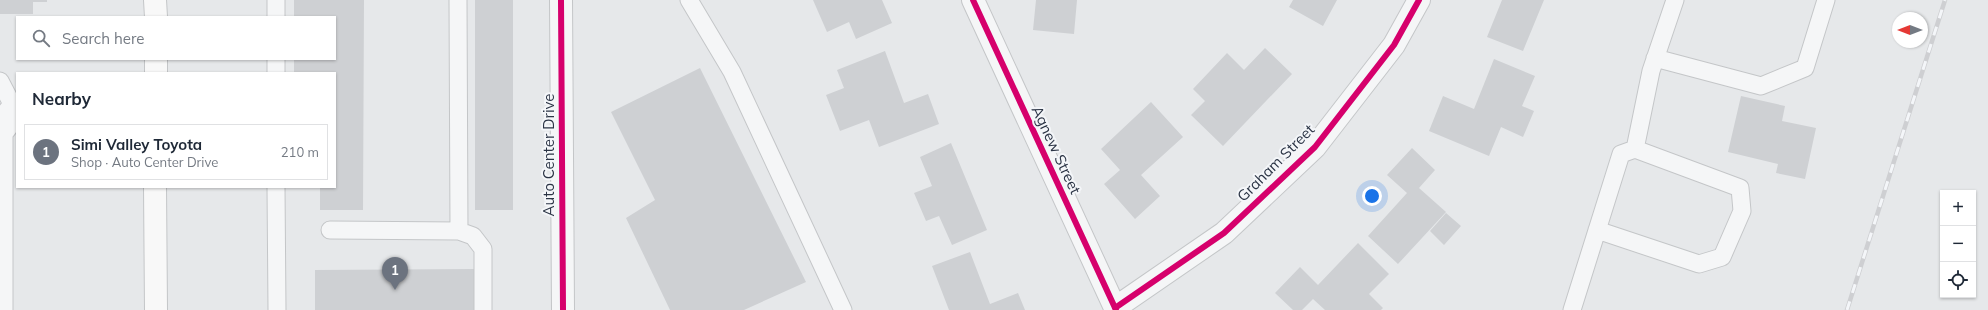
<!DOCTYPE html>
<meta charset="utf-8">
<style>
:root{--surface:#fff;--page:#f6f6f7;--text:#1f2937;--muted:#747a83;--line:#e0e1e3;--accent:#6c737f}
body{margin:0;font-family:Mulish,sans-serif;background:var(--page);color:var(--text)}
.controls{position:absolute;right:12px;bottom:12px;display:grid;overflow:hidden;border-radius:0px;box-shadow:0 1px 3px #0004}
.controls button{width:36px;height:36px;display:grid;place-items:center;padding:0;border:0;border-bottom:1px solid var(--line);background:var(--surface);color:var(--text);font:20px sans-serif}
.compass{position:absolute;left:1892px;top:12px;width:36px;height:36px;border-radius:50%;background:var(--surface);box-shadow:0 1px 3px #0004;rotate:270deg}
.you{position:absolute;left:1372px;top:196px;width:14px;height:14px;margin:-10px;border:3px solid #fff;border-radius:50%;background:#1a73e8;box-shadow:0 0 0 6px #1a73e833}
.badge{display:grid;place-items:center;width:26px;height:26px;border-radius:50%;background:var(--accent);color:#fff;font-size:13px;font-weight:700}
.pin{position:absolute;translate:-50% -33px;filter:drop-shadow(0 1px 2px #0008)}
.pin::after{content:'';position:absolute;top:21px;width:14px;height:12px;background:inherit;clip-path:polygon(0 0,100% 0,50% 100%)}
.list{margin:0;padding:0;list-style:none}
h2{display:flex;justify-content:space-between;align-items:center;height:52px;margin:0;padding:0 16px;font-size:17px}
h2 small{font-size:13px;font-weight:400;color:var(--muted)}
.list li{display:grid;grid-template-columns:26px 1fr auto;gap:12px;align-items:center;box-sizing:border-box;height:56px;margin:0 8px 8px;padding:0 8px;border:1px solid var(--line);border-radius:0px}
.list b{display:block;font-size:15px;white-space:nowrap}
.list p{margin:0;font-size:13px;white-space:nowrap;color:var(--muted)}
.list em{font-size:13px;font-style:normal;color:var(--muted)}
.icon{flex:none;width:22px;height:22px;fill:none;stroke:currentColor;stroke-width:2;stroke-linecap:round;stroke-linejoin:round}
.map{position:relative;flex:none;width:1988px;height:310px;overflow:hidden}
.search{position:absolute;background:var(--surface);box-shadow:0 1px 3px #0004;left:16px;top:16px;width:320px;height:44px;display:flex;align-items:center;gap:10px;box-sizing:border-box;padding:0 14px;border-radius:0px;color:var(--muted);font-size:15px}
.panel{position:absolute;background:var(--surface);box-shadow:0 1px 3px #0004;left:16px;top:72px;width:320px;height:116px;border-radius:0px}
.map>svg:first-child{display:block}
.building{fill:#ced0d3}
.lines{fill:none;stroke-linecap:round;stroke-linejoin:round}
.lane-casing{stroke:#c4c6c8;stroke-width:19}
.street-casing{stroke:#c4c6c8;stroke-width:24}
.secondary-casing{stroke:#c4c6c8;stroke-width:24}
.lane{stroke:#f5f6f7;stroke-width:17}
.street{stroke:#f5f6f7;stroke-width:22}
.secondary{stroke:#f8f8f8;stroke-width:22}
.rail-casing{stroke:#cecfd2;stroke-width:4.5}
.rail{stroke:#f4f6f9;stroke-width:3;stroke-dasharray:9;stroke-linecap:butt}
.cycleway-casing{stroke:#f4f6f9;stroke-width:8}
.cycleway{stroke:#d6006c;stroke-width:6}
.labels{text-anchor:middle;stroke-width:4;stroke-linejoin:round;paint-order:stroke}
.street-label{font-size:15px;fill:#2b3445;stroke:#f4f6f9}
</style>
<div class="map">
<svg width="1988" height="310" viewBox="0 0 1988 310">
<rect width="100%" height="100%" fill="#e6e8ea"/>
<path class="building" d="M0 0H47V2H33V14H0Z
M294 0H364L363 210H320V187H335V73H294V59H335V17H294Z
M475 0H513V210H475Z
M813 0H882L892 23 856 39 849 22 827 32Z
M1036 0H1077L1074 34 1033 30Z
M1293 0H1337L1323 26 1289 7Z
M1502 0H1544L1523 51 1487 37Z
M1265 48 1292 74 1223 146 1191 115 1205 101 1193 89 1227 53 1244 70Z
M885 51 904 103 928 94 939 124 879 147 869 120 840 131 826 95 844 88 837 70Z
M1494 59 1535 76 1522 106 1534 111 1523 137 1501 127 1489 156 1429 131 1443 96 1474 109Z
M700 68 806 282 744 310H670L626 218 655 200 611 112Z
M1741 96 1785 106 1782 121 1816 128 1805 179 1776 173 1778 164 1728 152Z
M1151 102 1183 137 1141 175 1160 196 1135 219 1104 184 1120 170 1101 149Z
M951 143 987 230 952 245 939 216 926 221 914 193 932 186 920 157Z
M1412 148 1435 170 1419 188 1446 212 1398 264 1368 236 1407 193 1387 175Z
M1446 213 1461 226 1444 245 1430 231Z
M1358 243 1389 274 1369 294 1383 308 1381 310H1325L1313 299 1302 310H1293L1275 293 1300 267 1318 285Z
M970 252 990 304 1018 293 1025 310H949L932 266Z
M475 269V310H315V270Z"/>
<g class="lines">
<g class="lane-casing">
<path id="lane" d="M276 0V17
M458 0 459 231
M689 0 732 72 843 310
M1655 58 1761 86 1805 68 1826 0
M276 59V73
M0 81 12 104
M0 119 12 104 17 102
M1635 149 1651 71 1675 0
M276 187 277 310
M330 230 459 231 473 236 483 249V310
M4 310V134L13 122 17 120
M1572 310 1621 154 1635 149 1740 188 1742 211 1722 257 1699 264 1597 230"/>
</g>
<g class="street-casing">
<path id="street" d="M561 0 563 310
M973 0 1116 310
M1115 308 1224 233 1315 147 1394 45 1419 0"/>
</g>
<g class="secondary-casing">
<path id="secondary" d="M155 0 156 17
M156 59V73
M155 187 156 310"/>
</g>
<use href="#lane" class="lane"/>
<use href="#street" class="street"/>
<use href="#secondary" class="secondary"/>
<g class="rail-casing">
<path id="rail" d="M1847 310 1945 0"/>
</g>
<use href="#rail" class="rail"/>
<g class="cycleway-casing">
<path id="cycleway" d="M561 0 563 310
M973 0 1116 310
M1115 308 1224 233 1315 147 1394 45 1419 0"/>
</g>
<use href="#cycleway" class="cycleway"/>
</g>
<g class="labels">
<g class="street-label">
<text transform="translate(1056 150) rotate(65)" y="5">Agnew Street</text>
<text transform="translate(549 155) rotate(-90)" y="5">Auto Center Drive</text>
<text transform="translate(1276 163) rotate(-45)" y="5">Graham Street</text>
</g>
</g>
</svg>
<div class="controls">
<button>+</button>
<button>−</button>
<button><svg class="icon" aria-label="locate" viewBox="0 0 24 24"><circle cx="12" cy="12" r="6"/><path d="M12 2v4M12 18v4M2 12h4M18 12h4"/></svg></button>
</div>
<svg class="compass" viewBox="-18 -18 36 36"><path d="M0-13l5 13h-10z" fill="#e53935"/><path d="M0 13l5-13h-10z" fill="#747a83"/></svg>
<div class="you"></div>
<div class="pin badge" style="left:395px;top:290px">1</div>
<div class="search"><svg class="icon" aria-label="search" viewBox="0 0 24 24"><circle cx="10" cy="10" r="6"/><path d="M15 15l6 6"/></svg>Search here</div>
<section class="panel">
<h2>Nearby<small></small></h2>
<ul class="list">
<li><span class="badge">1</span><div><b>Simi Valley Toyota</b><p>Shop · Auto Center Drive</p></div><em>210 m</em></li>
</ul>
</section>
</div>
